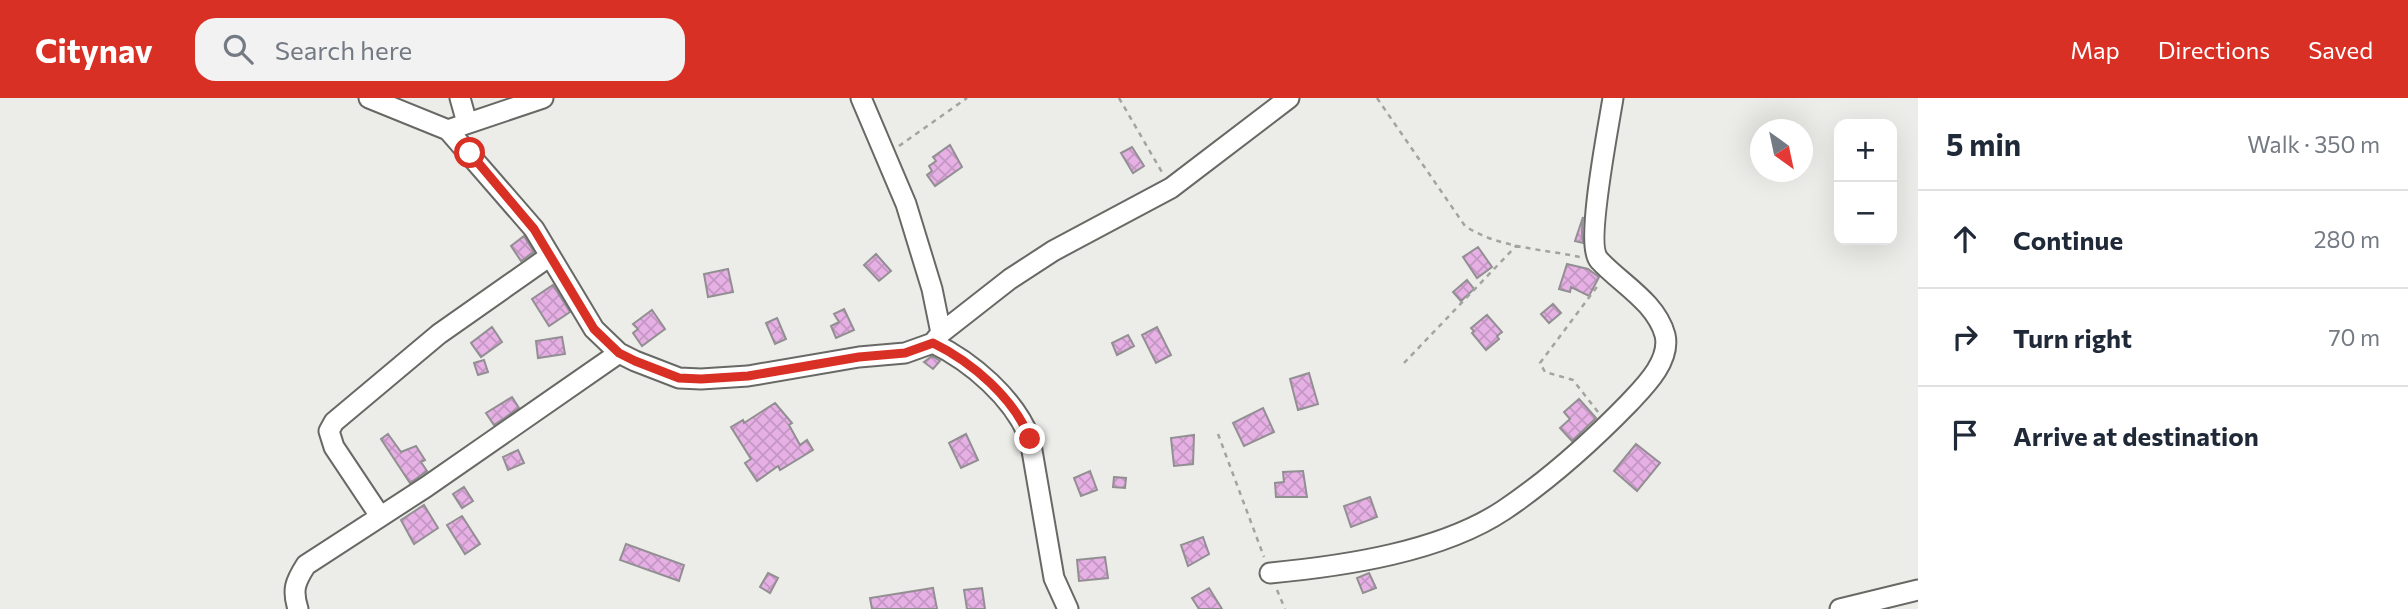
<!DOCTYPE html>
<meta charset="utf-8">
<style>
:root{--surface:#fff;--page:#f2f2f3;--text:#1f2937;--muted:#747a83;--line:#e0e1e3;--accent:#d93025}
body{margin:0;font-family:Commissioner,sans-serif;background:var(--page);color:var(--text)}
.controls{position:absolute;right:21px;top:21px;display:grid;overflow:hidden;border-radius:14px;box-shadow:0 7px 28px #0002}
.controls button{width:63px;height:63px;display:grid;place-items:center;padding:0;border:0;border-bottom:2px solid var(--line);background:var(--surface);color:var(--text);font:35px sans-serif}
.compass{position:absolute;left:1750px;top:21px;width:63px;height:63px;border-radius:50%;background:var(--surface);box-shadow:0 7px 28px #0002;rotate:147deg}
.stop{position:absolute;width:21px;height:21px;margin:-16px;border:5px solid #d93025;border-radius:50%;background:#fff}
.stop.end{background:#d93025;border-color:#fff;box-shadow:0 2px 7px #0008}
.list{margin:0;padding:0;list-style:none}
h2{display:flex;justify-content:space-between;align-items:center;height:91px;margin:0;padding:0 28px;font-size:30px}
h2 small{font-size:23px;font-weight:400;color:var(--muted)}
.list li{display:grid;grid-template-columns:46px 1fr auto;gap:21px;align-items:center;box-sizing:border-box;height:98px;padding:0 28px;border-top:2px solid var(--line)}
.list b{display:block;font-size:26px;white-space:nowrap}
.list em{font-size:23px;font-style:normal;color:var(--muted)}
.icon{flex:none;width:38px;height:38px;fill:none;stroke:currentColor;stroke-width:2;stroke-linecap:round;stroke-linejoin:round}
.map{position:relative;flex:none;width:1918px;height:511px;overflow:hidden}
header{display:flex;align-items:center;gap:42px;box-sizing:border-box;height:98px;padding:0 35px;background:var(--accent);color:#fff}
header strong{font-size:33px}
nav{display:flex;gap:38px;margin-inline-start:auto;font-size:24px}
.search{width:490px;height:63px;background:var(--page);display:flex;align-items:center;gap:18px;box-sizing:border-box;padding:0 24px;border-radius:21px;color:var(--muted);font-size:26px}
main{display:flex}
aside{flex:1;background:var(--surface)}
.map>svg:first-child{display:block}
.building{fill:url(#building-cross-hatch);stroke:#928f92;stroke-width:2}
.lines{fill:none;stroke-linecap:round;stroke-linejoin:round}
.minor-casing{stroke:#686865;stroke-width:23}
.path{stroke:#a3a3a0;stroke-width:2.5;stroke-dasharray:5 5;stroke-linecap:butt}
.minor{stroke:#fff;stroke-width:19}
.route{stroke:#d93025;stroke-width:9}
</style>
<header>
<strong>Citynav</strong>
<div class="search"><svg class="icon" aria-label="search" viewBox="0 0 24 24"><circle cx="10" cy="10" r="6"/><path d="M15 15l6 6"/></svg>Search here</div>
<nav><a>Map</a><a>Directions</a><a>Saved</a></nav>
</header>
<main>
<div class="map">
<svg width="1918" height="511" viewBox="0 0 1918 511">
<defs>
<pattern id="building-cross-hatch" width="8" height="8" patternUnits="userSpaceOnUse" patternTransform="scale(1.75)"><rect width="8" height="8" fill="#e6b0e5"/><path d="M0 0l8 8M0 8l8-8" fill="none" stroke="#c496c3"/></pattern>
</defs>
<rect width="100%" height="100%" fill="#ecece8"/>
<path class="building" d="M950 47 962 69 935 88 927 77 932 73 929 68 936 63 933 59Z
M1132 49 1144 68 1133 75 1121 55Z
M1583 119 1582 134 1583 145 1575 143Z
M524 138 534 154 521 163 511 148Z
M1478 149 1492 169 1477 180 1463 159Z
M876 156 891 173 879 183 864 167Z
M1567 166 1588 171 1599 179 1589 198 1571 189 1570 194 1559 191Z
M728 171 733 194 708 199 704 176Z
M1467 182 1474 191 1461 203 1453 194Z
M553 187 570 214 549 228 532 201Z
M1553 206 1561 215 1549 225 1541 216Z
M844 211 854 232 836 240 831 228 839 224 834 216Z
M652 212 665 231 642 248 633 235 638 231 633 226Z
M1487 217 1502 234 1497 238 1499 241 1486 252 1472 235 1474 233 1471 230Z
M777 220 786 241 775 246 766 225Z
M492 229 502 244 481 259 471 245Z
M1157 229 1171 257 1156 265 1142 237Z
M1128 237 1134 248 1117 257 1112 245Z
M562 239 565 256 538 260 536 243Z
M932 258 940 263 933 271 924 264Z
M484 262 488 274 478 277 474 265Z
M1309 275 1318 306 1298 312 1290 281Z
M512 299 519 310 494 327 486 315Z
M1579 301 1596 320 1572 343 1560 330 1570 321 1564 314Z
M775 305 792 325 789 327 800 347 807 342 813 352 780 372 778 368 757 383 745 365 751 361 731 329 743 322 744 325Z
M1263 310 1274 334 1244 348 1233 325Z
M388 336 401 354 416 348 425 362 421 364 427 373 410 385 381 341Z
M966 336 978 362 961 370 949 345Z
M1194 337 1193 366 1174 368 1171 340Z
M1636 346 1660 365 1637 393 1614 373Z
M518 352 524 365 508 372 503 359Z
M1090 373 1097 392 1081 398 1074 380Z
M1303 373 1307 399H1276L1275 385 1284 384 1283 374Z
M1114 379 1126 380 1125 390 1113 389Z
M464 389 473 403 462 410 453 396Z
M1370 399 1377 419 1351 429 1344 408Z
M424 407 438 430 414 446 401 422Z
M462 418 480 446 465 456 447 427Z
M1203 439 1209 456 1188 468 1181 447Z
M626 446 684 467 679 483 620 462Z
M1105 459 1108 480 1079 483 1077 462Z
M768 475 778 480 770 495 760 489Z
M1369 475 1376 490 1363 495 1357 480Z
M933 490 937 511H872L870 500Z
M982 490 985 511H967L964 492Z
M1209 490 1222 511H1199L1192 500Z"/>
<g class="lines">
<g class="minor-casing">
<path id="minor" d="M369 0 448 32 534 131 594 231 619 255 635 263 679 280 701 281 748 278 859 259 905 255 933 245C972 264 1014 300 1030 341L1054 480 1068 511
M460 0 467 25
M861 0 906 106 932 191 941 235
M448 32 543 0
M933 245 941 235 1010 181 1053 153 1171 90 1289 0
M380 418 334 349 329 333 334 324 439 236 550 158
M1270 475C1344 468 1441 454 1504 412 1547 383 1593 342 1629 305 1644 289 1671 263 1665 237 1656 204 1620 185 1599 162 1585 146 1609 26 1613 0
M298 511C292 492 295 484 306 467L426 389 619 255
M1840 511 1918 492"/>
</g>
<path class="path" d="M1119 0 1163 76
M1377 0 1465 128C1498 150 1543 151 1580 159
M899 48 967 0
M1404 265 1517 147
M1598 314 1573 282 1545 274 1540 265 1599 186
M1218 336 1264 459
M1277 492 1285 511"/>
<use href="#minor" class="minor"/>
</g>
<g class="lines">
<path class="route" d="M470 55 534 131 594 231 619 255 635 263 679 280 701 281 748 278 859 259 905 255 933 245C972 264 1014 300 1030 341"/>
</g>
</svg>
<div class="controls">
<button>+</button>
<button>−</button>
</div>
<svg class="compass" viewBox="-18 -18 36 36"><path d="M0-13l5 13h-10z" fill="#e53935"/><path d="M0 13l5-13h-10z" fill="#747a83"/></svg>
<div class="stop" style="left:470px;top:55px"></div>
<div class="stop end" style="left:1030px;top:341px"></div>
</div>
<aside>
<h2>5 min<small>Walk · 350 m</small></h2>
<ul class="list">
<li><svg class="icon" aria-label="ahead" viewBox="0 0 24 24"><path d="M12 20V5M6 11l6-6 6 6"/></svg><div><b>Continue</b></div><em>280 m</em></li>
<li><svg class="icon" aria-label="right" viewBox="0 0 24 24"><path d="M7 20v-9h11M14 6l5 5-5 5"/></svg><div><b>Turn right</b></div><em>70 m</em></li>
<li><svg class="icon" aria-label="arrive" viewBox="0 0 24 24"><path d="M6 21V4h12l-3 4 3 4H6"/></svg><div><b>Arrive at destination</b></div></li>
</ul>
</aside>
</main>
